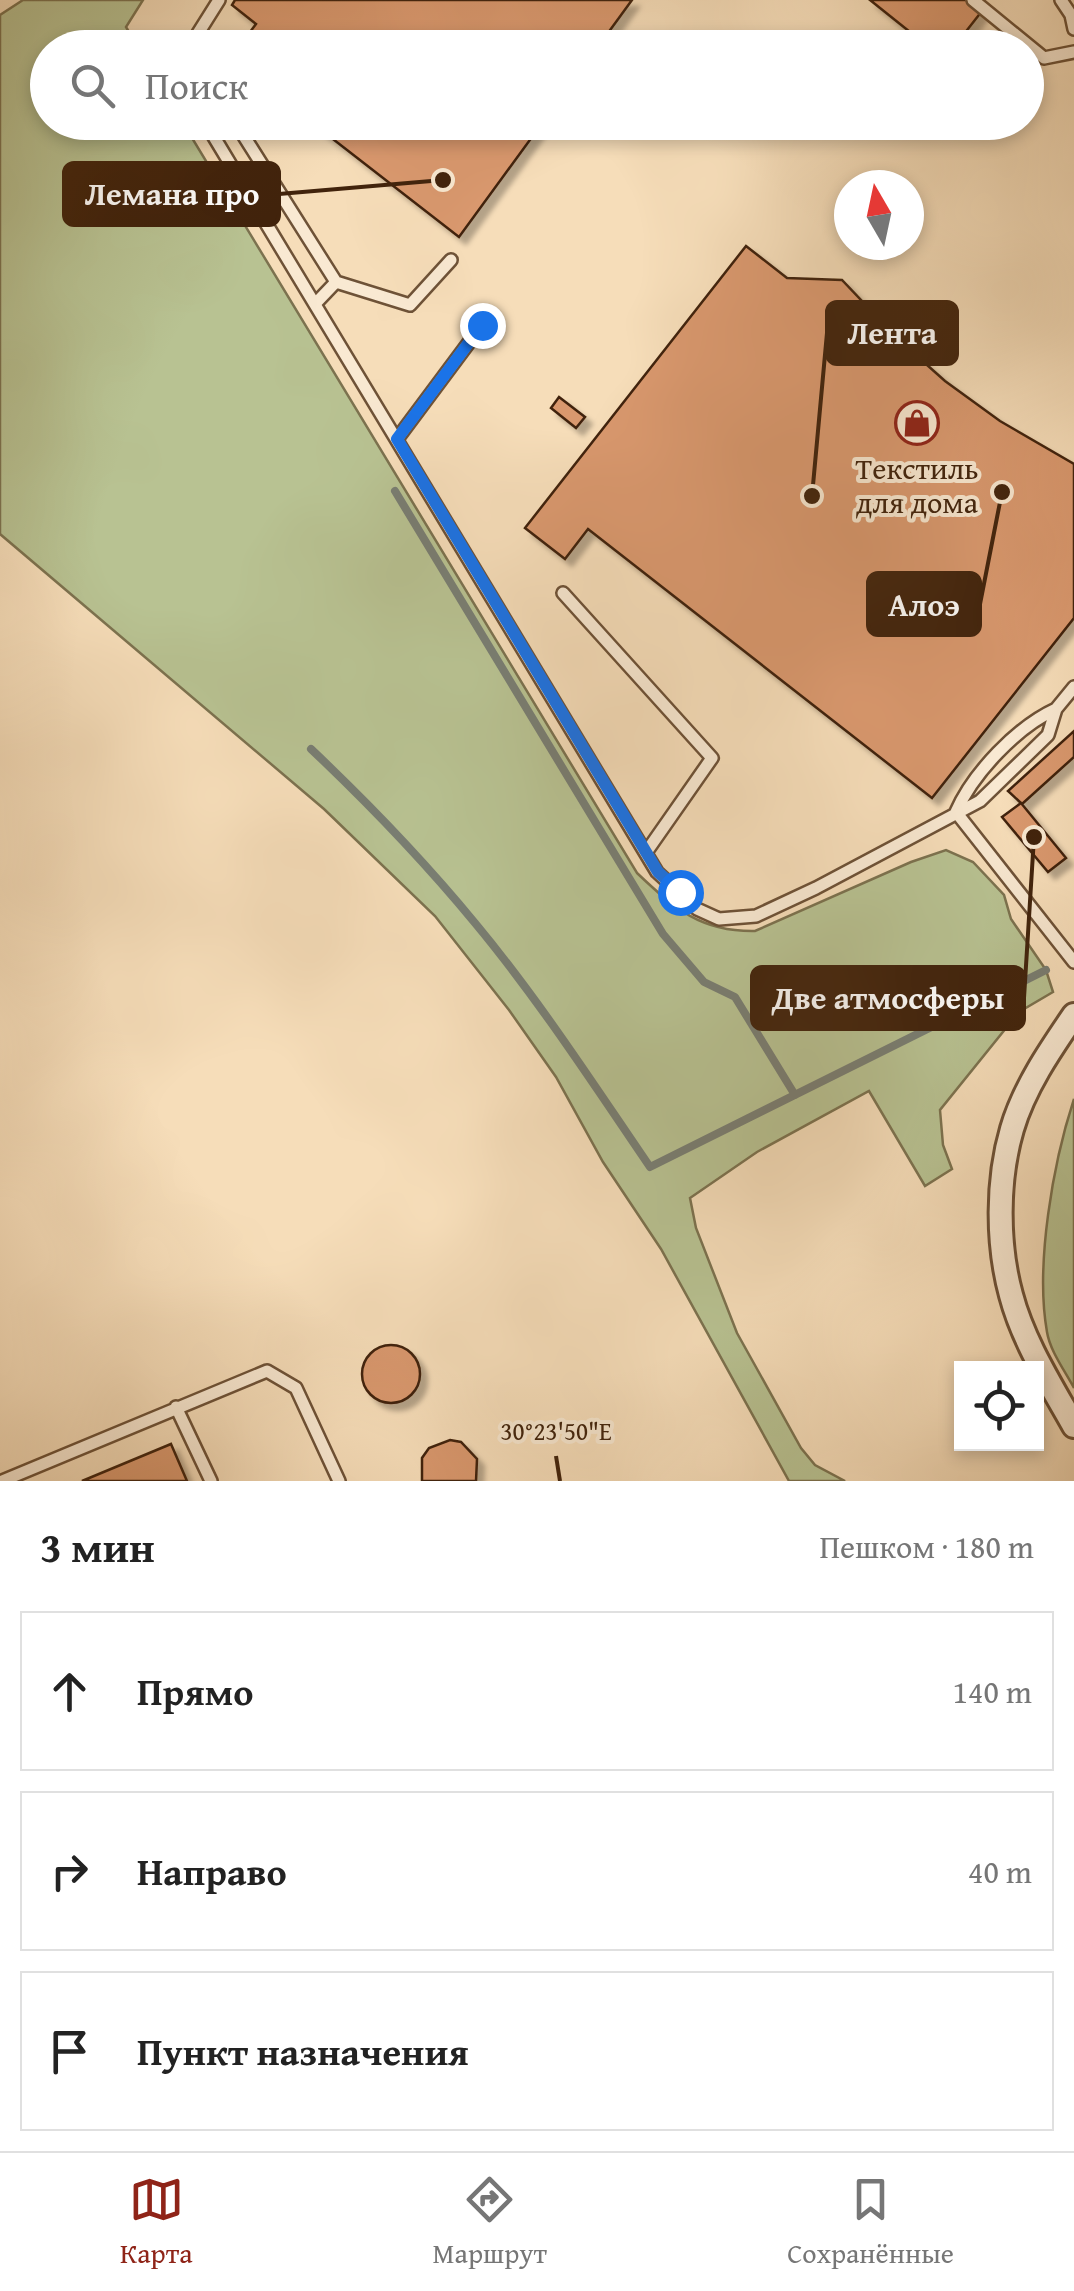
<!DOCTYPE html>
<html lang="ru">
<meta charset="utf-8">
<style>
:root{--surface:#fff;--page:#f6f6f6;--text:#222;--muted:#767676;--line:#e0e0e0;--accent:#8f2418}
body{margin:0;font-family:"Gentium Book Plus",serif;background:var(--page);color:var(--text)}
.controls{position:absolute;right:30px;bottom:30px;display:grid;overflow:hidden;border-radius:0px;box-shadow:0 5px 15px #0003}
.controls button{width:90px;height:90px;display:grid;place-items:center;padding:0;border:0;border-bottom:2px solid var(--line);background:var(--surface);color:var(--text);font:50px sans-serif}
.compass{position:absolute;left:834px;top:170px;width:90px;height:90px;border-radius:50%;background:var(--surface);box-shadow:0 5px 15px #0003;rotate:351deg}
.stop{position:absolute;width:30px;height:30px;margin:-22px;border:8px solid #1a73e8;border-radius:50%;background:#fff}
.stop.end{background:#1a73e8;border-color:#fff;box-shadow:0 2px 10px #0008}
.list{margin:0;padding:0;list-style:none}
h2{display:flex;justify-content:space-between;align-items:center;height:130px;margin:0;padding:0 40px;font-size:42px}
h2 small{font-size:32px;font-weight:400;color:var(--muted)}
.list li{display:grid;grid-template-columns:65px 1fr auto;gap:30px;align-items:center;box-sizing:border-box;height:160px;margin:0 20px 20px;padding:0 20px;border:2px solid var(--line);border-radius:0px}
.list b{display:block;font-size:38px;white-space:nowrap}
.list em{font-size:32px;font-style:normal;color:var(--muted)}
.icon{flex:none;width:55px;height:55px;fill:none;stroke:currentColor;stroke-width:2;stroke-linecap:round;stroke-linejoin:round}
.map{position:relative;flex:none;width:1074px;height:1481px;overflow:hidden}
.search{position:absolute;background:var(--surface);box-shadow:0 5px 15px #0003;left:30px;right:30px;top:30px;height:110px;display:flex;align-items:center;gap:25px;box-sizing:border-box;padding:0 35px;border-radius:55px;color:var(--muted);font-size:38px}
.sheet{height:670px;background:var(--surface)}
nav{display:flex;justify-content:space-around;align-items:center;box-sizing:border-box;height:140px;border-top:2px solid var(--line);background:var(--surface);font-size:28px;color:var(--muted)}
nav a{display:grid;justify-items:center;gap:5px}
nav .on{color:var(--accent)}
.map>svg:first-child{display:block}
.green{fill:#b8c292;stroke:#7c724f;stroke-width:2.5}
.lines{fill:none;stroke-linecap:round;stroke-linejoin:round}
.stream{stroke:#797e73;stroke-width:8}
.building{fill:#d9986e;stroke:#41230c;stroke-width:2.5;filter:url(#shadow)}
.service-casing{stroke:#6e5237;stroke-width:16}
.minor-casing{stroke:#6e5237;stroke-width:28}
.service{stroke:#f9e9d2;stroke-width:11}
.minor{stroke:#f9e9d2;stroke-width:22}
.route{stroke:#1a73e8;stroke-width:12}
.ticks{fill:none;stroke:#41230c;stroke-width:4}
.labels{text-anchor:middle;stroke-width:8;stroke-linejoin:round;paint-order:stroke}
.poi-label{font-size:30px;fill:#41230c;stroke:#f9e9d2}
.ticks-label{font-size:25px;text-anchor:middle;fill:#41230c;stroke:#f9e9d2;stroke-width:8;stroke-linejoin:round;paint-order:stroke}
.leader{fill:none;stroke:#41230c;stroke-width:4}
.callout-dot{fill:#41230c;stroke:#f9e9d2;stroke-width:4}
.callout{fill:#41230c;stroke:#41230c;stroke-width:4}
.callout-label{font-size:32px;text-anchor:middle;font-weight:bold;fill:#fff}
</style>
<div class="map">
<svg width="1074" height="1481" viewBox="0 0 1074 1481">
<defs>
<filter id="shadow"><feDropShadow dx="7" dy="7" stdDeviation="2.5" flood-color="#0004"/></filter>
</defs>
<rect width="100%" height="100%" fill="#f6ddb9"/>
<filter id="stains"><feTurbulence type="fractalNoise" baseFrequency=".002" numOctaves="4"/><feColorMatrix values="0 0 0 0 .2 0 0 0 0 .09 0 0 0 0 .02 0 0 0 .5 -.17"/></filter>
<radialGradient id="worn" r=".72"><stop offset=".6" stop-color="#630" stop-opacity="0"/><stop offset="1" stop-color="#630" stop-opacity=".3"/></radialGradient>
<path class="green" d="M23 0H143L126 27 138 47 48 48V122L183 123 637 873C675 909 701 932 755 931L911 862 946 850 973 862 1004 895 1011 919 1046 970 1053 992 1019 1012 940 1110 943 1145 952 1169 925 1186 869 1091 757 1152 690 1198 696 1228 737 1333 801 1448 815 1465 845 1481H789L661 1249 603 1162 556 1077 509 1010 435 916 324 809 0 534V15Z
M1074 1099V1388C1065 1371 1050 1351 1047 1332 1035 1265 1053 1163 1074 1099Z"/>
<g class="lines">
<path class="stream" d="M395 491 663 934 704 982 735 997 795 1095
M311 749C369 804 424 861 475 923 539 1000 594 1085 650 1167L1046 970"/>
</g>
<path class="building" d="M235 0H632L597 48H238L256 24 232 5Z
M870 0H968L982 11 953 48H930Z
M311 122H543L459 237Z
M746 246 787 278 842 280 899 340 945 381 1000 421 1074 464V618L932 798 588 529 565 559 525 528Z
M559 397 585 417 576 428 551 408Z
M1074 731V757L1022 804 1008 791Z
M1021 803 1066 858 1048 872 1002 817Z
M362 1374a29 29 0 1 1 58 0a29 29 0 1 1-58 0Z
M450 1440 461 1442 477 1459 476 1481H422V1458L429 1448Z
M171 1444 187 1481H82Z"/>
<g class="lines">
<g class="service-casing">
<path id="service" d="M973 0 1044 58 1074 52
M1061 0 1071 15 1074 29
M200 48 197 35 219 0
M205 122 657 872 697 909 719 919 756 916 816 888 980 801 1048 735 1056 709 1074 687
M235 122 336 282
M315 304 336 282 410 305 451 260
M397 439 482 325
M563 593 712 758 647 851
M956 812 1074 962
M956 812C973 773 1017 727 1056 709
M176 1407 211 1481
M2 1481 267 1371 296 1388 339 1481"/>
</g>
<g class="minor-casing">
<path id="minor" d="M1074 1015C1050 1050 1024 1088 1012 1129 997 1180 997 1244 1011 1295 1023 1341 1051 1385 1074 1426"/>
</g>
<use href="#service" class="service"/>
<use href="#minor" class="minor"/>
</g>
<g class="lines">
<path class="route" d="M482 325 397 439 658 872 680 892"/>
</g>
<path class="ticks" d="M556 1456 560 1481"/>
<defs>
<g id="shop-ring" transform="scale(2.25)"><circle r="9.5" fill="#f9e9d2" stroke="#8f2418" stroke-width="1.5"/><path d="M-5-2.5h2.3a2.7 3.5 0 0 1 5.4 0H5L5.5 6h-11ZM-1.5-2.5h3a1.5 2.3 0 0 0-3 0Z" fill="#8f2418"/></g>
</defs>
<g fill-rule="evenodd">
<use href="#shop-ring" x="917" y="423"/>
</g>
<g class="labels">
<g class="poi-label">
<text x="917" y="479">Текстиль<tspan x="917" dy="34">для дома</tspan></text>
</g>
</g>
<g class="ticks-label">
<text x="556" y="1440">30°23'50"E</text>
</g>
<path class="leader" d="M443 180L279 194M812 496L827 333M1002 492L980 604M1034 837L1024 998"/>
<g class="callout-dot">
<circle cx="443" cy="180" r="10"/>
<circle cx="812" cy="496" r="10"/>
<circle cx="1002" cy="492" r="10"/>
<circle cx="1034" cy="837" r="10"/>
</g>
<g class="callout">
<rect x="64" y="163" width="215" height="62" rx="10"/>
<rect x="827" y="302" width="130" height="62" rx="10"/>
<rect x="868" y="573" width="112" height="62" rx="10"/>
<rect x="752" y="967" width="272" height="62" rx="10"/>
</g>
<g class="callout-label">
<text x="172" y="205">Лемана про</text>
<text x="892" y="344">Лента</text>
<text x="924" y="616">Алоэ</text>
<text x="888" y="1009">Две атмосферы</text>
</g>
<rect width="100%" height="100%" filter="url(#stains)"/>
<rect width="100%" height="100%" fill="url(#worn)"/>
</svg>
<div class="controls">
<button><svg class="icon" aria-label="locate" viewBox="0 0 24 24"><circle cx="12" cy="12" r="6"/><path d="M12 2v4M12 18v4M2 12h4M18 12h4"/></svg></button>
</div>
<svg class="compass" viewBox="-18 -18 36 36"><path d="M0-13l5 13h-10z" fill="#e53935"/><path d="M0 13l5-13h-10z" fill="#767676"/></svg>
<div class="stop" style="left:680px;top:892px"></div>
<div class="stop end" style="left:482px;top:325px"></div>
<div class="search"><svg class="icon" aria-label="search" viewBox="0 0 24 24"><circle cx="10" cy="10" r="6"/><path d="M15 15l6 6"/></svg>Поиск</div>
</div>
<section class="sheet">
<h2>3 мин<small>Пешком · 180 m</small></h2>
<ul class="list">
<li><svg class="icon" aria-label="ahead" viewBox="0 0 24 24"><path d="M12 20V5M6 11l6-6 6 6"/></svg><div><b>Прямо</b></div><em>140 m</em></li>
<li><svg class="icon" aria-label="right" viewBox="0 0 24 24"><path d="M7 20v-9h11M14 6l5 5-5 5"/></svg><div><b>Направо</b></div><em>40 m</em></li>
<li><svg class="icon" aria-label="arrive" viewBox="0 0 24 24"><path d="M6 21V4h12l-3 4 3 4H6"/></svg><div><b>Пункт назначения</b></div></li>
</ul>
</section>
<nav>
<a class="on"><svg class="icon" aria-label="map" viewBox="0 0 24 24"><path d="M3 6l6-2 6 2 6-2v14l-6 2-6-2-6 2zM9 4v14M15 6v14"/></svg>Карта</a>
<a><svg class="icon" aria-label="directions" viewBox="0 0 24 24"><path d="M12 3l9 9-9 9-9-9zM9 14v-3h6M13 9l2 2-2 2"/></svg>Маршрут</a>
<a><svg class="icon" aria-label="saved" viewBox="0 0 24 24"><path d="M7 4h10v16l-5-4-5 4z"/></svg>Сохранённые</a>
</nav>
